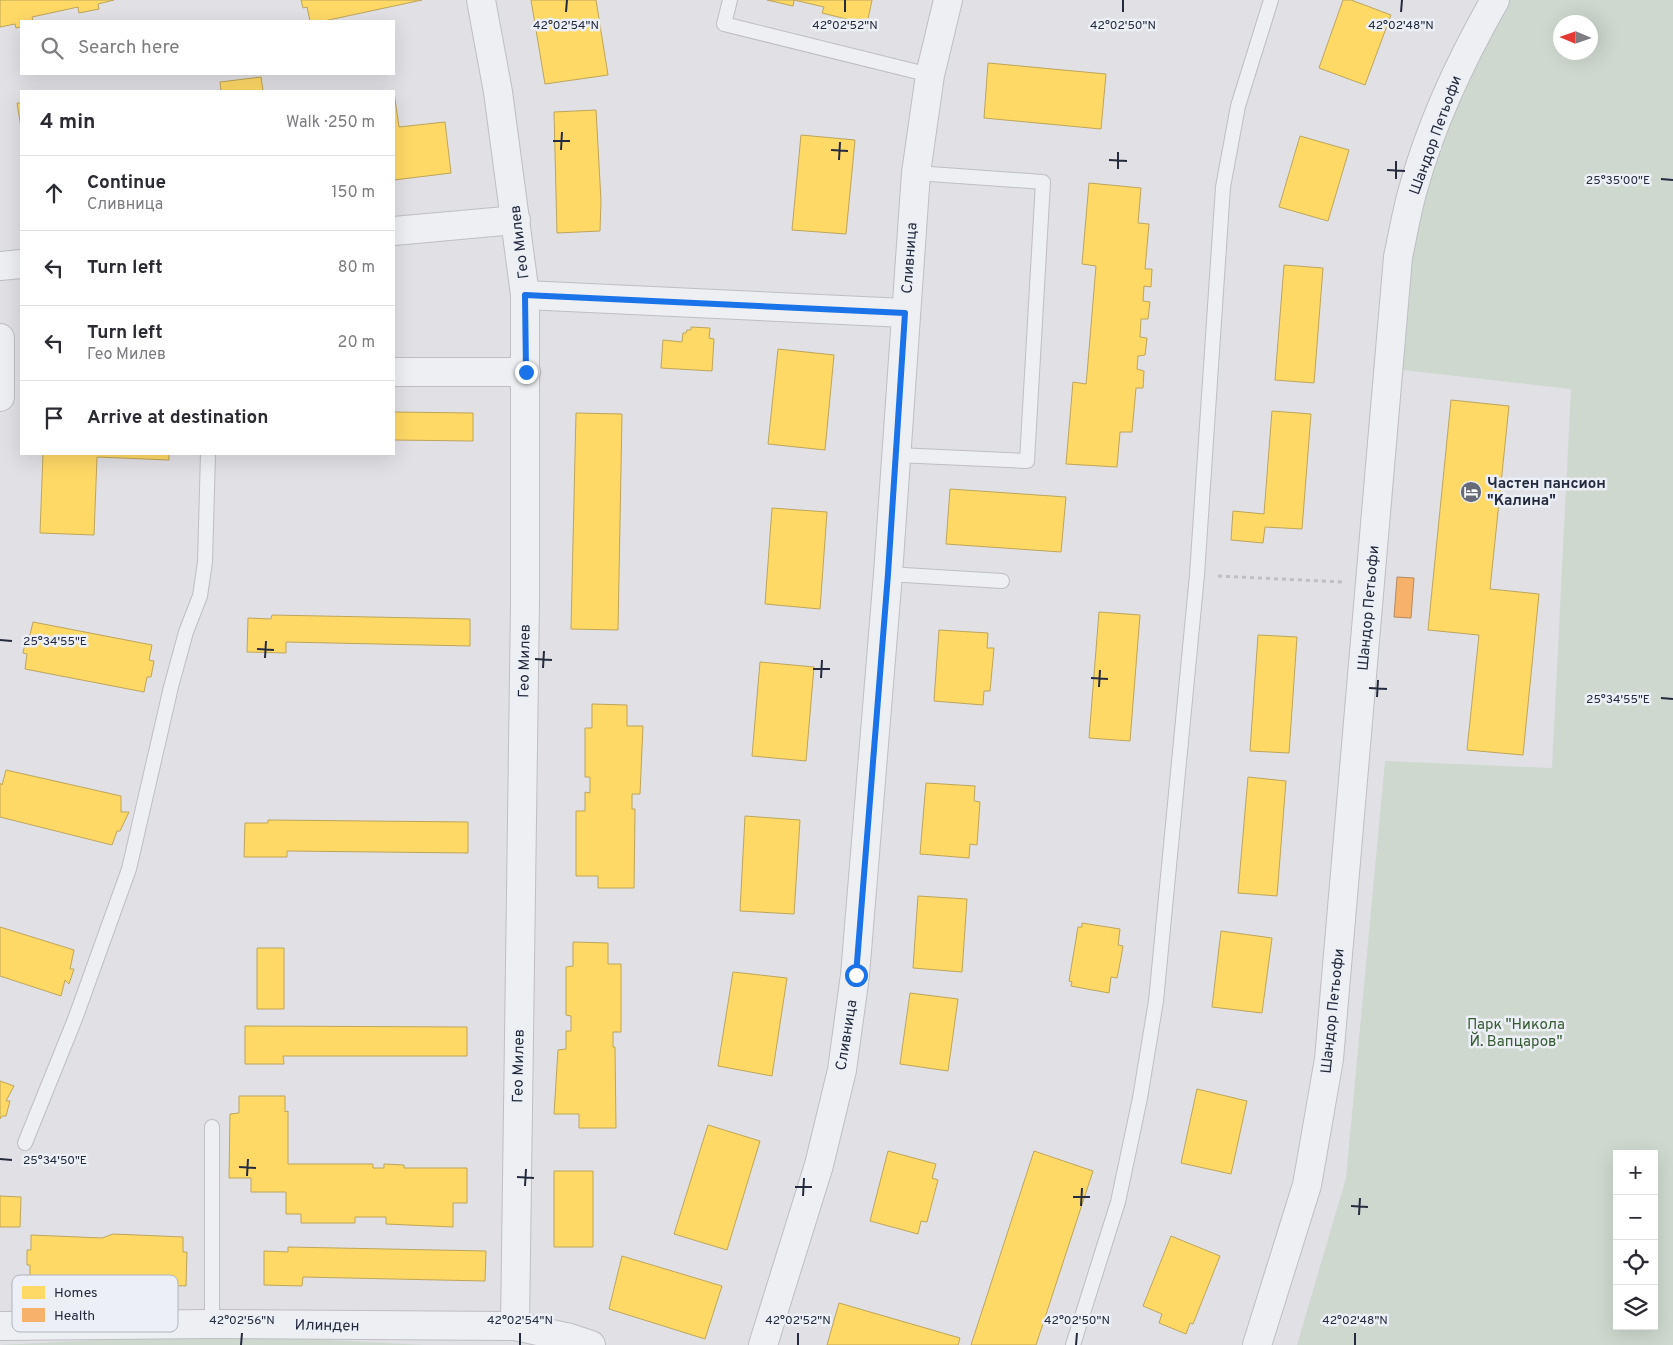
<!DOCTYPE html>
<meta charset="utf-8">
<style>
:root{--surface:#fff;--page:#f7f7f7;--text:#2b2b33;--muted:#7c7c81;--line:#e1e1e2}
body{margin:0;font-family:Overpass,sans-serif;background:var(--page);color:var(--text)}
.controls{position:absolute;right:15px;bottom:15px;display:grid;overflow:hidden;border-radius:0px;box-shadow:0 5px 20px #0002}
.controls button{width:45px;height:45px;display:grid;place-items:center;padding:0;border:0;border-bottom:1px solid var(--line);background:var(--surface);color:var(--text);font:25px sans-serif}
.compass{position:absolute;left:1553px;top:15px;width:45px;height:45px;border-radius:50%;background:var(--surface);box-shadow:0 5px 20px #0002;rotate:272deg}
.stop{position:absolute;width:15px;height:15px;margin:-11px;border:4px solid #1a73e8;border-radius:50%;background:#fff}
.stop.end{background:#1a73e8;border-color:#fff;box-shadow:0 1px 5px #0008}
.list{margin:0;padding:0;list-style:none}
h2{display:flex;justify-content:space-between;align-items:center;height:65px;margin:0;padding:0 20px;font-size:21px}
h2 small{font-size:16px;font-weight:400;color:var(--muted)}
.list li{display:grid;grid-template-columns:32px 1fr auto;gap:15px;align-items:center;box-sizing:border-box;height:75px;padding:0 20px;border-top:1px solid var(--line)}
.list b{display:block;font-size:19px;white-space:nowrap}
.list p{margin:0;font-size:16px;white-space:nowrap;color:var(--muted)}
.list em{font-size:16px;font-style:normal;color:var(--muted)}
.icon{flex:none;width:28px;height:28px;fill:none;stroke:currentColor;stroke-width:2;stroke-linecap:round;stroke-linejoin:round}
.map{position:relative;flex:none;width:1673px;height:1345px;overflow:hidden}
.search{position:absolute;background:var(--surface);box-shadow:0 5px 20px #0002;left:20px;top:20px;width:375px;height:55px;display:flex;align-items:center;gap:12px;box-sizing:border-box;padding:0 18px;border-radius:0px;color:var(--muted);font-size:19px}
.panel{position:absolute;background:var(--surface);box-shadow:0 5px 20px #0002;left:20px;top:90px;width:375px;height:365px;border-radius:0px}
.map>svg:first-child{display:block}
.green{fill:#ced8cf;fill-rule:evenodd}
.homes{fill:#ffd966;stroke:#bea55a}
.health{fill:#f6b26b;stroke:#b78a5e}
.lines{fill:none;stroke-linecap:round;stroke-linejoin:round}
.lane-casing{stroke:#bebec3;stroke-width:16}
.street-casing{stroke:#bebec3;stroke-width:30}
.path{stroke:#bebfc5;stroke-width:3;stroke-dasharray:4 4;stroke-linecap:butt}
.lane{stroke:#eeeff2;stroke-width:14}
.street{stroke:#eeeff2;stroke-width:28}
.route{stroke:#1a73e8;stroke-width:6}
.ticks{fill:none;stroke:#252b3f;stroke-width:2}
.labels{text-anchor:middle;stroke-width:5;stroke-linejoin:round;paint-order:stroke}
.street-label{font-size:15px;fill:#252b3f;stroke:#eceff5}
.poi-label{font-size:15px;font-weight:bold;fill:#252b3f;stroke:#eceff5;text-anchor:start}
.park-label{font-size:15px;fill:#345b32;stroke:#eceff5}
.key{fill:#eceff5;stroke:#b0b4be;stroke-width:1}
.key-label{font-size:14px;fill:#252b3f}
.ticks-label{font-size:12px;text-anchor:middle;fill:#252b3f;stroke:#eceff5;stroke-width:5;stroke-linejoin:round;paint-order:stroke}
</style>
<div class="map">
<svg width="1673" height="1345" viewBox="0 0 1673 1345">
<rect width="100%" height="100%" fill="#e0e0e5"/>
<path class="green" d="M1502 0H1673V1345H1297L1346 1178 1385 761 1552 768 1571 389 1395 369 1407 265 1429 159ZM1560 22H1590V52H1560ZM1617 1154H1654V1326H1617Z
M216 1334 424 1345H0Z"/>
<path class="homes" d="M0 0H114L98 4 99 9 79 13 78 7 32 17 33 21H21V27L16 28 15 24 0 27Z
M301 0H422L324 21H310L307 7 303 8Z
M531 0H596L608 75 545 84Z
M767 0H872L867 24 822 13 824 7 794 0 793 6Z
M1343 0H1351L1391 15 1365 85 1319 68Z
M988 63 1106 74 1101 129 984 118Z
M261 77 263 91H221L220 82Z
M394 92 399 127 445 122 451 173 394 180Z
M17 103H21V127Z
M596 110 601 201 600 231 557 233 554 112Z
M801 135 855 140 846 234 792 230Z
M1300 136 1349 150 1328 221 1279 207Z
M1089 183 1141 188 1138 223 1149 224 1145 269H1152L1151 287 1144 286 1143 301 1150 302 1148 319H1141L1140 337 1147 338 1145 355 1138 356 1137 369 1144 371 1143 388H1136L1132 432H1120L1117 467 1066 464 1073 382 1086 384 1087 374 1096 266 1082 264Z
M1284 265 1323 268 1314 383 1275 380Z
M691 327 710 328 709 338 714 339 712 371 661 368 663 340 682 342 683 333H686L687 330H691Z
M778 349 834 355 825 450 768 444Z
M1451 400 1509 406 1490 589 1539 594 1523 755 1467 750 1479 635 1428 630Z
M1272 411 1311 414 1302 529 1265 527 1263 543 1231 540 1233 511 1264 514Z
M394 412 473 413V441L394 440Z
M576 413 622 414 618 630 571 629Z
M43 454H169V460L97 457 94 535 40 533Z
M950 489 1066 497 1061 552 946 544Z
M772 508 827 512 820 609 765 604Z
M1099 612 1140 615 1130 741 1089 738Z
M272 615 470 619V646L286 642V653L247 652 248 618 271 619Z
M33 622 152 645 149 660 154 661 151 677H147L144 692 25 669 27 654 23 653 26 639H29Z
M939 630 988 633 987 648H994L990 691H984L983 705 934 701Z
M1258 635 1297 637 1289 753 1250 751Z
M760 662 814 667 806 761 752 756Z
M592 704 627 705V726H643L640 794H632V809H635L634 888H598V876H576V811H585V792L590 793V777H585V728H592Z
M6 770 121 796V812H129L120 831H117L112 845 0 817V783L2 785Z
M1248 777 1286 781 1277 896 1238 893Z
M926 783 975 786 974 801 980 802 977 845 970 844 969 858 920 854Z
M745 816 800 820 794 914 740 911Z
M268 820 468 822V853L287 851V857H244L245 823H268Z
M918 896 967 899 962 972 913 968Z
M1082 923 1120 929 1118 945 1123 946 1121 958 1117 978 1111 977 1109 993 1071 986 1072 982 1069 981 1078 927H1082Z
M0 927 74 950 70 969H74L69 984 65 980 61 996 0 976Z
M1221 931 1272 938 1262 1013 1212 1007Z
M573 942 608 943V964H621V1032H613V1047H615L616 1128H579V1114H554L558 1050 566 1049V1031H571V1016L566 1015V967L573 966Z
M257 948H284V1009H257Z
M733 972 787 978 772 1076 718 1066Z
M910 993 958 999 948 1071 900 1064Z
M245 1026 467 1027V1056H283L284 1064H245Z
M0 1081 14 1086 6 1101H10L6 1116H2L0 1119Z
M1197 1089 1247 1101 1231 1174 1181 1163Z
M239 1096H285V1112L288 1111V1164H373V1168H384V1164L404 1165V1168H467V1203H453V1227L386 1224V1217H355V1223H301V1214H286V1192H251V1178H229L230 1114 239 1113Z
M708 1125 760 1141 727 1250 674 1234Z
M888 1151 936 1164 932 1178 938 1180 927 1222 921 1221 918 1234 870 1221Z
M1034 1151 1093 1171 1036 1345H971Z
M554 1171H593V1247H554Z
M0 1196 21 1197 20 1227H0Z
M113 1234 183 1237V1252H187L186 1286 80 1282 30 1284V1265H27V1250H31V1235L102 1238Z
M1171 1236 1220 1256 1193 1324 1190 1323 1186 1334 1159 1323 1162 1314 1143 1306Z
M288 1247 486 1251 485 1281 303 1277 302 1286 264 1285V1251L288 1252Z
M622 1256 722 1286 705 1339 609 1309Z
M839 1303 960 1338 958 1345H827Z"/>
<path class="health" d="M1397 577 1414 578 1411 618 1394 617Z"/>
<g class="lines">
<g class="lane-casing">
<path id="lane" d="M730 0 724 24 930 75
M897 455 1027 461 1043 182 916 173
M888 574 1002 581
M25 1143 75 1019 129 869 171 687 186 632 200 596 205 562 208 454
M212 1324V1127
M1073 1345 1118 1202 1140 1098 1156 1001 1197 575 1223 187 1238 106 1271 0"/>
</g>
<g class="street-casing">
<path id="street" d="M481 0 498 92 525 295V602L515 1326
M394 231 516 220
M0 266 21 264
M525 295 905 313
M0 338V397
M394 372H526
M0 1326 212 1324 515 1326 570 1338 591 1345
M763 1345 819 1165 842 1070 855 975 888 574 916 173 930 75 948 0
M1257 1345 1307 1185 1329 1059 1398 257C1403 234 1407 209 1414 186 1432 121 1462 58 1495 0"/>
</g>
<path class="path" d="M1218 576 1342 582"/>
<use href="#lane" class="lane"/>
<use href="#street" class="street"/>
</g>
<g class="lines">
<path class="route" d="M526 372 525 295 905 313 888 574 856 975"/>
</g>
<path class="ticks" d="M566 12 567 0M845 12V0M1123 12V0M1401 12 1402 0M553 141H570M561 150 562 132M831 150 848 151M839 160 840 142M1109 160 1127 161M1118 169V152M1387 170 1405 171M1396 179V161M1661 179 1673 180M0 640 12 641M257 649 274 650M265 658 266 641M535 659 552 660M543 668 544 651M813 669H830M821 678 822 660M1091 678 1108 679M1099 687 1100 670M1369 688 1387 689M1377 697 1378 680M1661 698 1673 699M0 1159 12 1160M239 1167 256 1168M247 1176 248 1159M517 1177 534 1178M525 1186 526 1169M795 1187H812M803 1196 804 1178M1073 1197H1090M1081 1206 1082 1188M1351 1206 1368 1207M1359 1215 1360 1198M241 1345 242 1333M520 1345V1333M798 1345V1333M1076 1345 1077 1333M1355 1345V1333"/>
<defs>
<g id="hotel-disc" transform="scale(1.125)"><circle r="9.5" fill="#666a79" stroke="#eceff5"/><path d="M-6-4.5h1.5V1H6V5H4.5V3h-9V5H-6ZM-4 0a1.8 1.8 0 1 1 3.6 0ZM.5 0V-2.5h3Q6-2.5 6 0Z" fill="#fff"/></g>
</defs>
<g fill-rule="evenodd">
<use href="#hotel-disc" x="1471" y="492"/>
</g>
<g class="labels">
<g class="street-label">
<text transform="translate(1435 135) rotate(-70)" y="5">Шандор Петьофи</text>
<text transform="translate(519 242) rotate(-97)" y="5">Гео Милев</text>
<text transform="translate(909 258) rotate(-86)" y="5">Сливница</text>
<text transform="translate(1368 608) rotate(-85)" y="5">Шандор Петьофи</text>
<text transform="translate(524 661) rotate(-89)" y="5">Гео Милев</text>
<text transform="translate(1332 1011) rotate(-84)" y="5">Шандор Петьофи</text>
<text transform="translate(846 1035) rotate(-81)" y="5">Сливница</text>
<text transform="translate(518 1066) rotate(-89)" y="5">Гео Милев</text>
<text transform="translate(327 1325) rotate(1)" y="5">Илинден</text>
</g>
<g class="poi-label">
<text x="1487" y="488">Частен пансион<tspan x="1487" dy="17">"Калина"</tspan></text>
</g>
<g class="park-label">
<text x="1516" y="1029">Парк "Никола<tspan x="1516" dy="17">Й. Вапцаров"</tspan></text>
</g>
</g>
<rect x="12" y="1275" width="166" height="57" rx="8" class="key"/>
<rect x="22" y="1286" width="23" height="13" fill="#ffd966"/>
<rect x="22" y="1308" width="23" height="14" fill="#f6b26b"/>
<g class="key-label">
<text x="54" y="1297">Homes</text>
<text x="54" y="1320">Health</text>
</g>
<g class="ticks-label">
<text x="566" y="29">42°02'54"N</text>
<text x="845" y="29">42°02'52"N</text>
<text x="1123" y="29">42°02'50"N</text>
<text x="1401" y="29">42°02'48"N</text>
<text x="1618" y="184">25°35'00"E</text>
<text x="55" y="645">25°34'55"E</text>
<text x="1618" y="703">25°34'55"E</text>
<text x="55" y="1164">25°34'50"E</text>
<text x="242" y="1324">42°02'56"N</text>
<text x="520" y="1324">42°02'54"N</text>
<text x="798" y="1324">42°02'52"N</text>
<text x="1077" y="1324">42°02'50"N</text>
<text x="1355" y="1324">42°02'48"N</text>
</g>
</svg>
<div class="controls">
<button>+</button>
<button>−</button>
<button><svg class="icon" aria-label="locate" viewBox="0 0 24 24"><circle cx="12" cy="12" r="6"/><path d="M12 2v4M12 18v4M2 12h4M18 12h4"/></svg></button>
<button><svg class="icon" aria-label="layers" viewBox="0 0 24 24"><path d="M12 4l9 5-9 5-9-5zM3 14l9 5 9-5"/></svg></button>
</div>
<svg class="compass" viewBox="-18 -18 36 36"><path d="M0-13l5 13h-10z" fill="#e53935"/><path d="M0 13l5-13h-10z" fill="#7c7c81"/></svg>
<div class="stop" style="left:856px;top:975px"></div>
<div class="stop end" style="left:526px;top:372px"></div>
<div class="search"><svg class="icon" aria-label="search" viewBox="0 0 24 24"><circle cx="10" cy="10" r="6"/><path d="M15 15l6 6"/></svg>Search here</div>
<section class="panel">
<h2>4 min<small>Walk · 250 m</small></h2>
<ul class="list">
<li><svg class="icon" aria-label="ahead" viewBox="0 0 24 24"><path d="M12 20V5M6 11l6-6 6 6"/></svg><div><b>Continue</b><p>Сливница</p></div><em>150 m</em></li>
<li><svg class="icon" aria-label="left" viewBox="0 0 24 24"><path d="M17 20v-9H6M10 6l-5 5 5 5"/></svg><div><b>Turn left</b></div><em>80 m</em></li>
<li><svg class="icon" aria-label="left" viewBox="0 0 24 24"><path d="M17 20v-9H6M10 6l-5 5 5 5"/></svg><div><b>Turn left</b><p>Гео Милев</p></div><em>20 m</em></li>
<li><svg class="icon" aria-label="arrive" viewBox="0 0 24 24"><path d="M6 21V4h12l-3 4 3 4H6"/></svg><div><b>Arrive at destination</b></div></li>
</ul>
</section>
</div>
